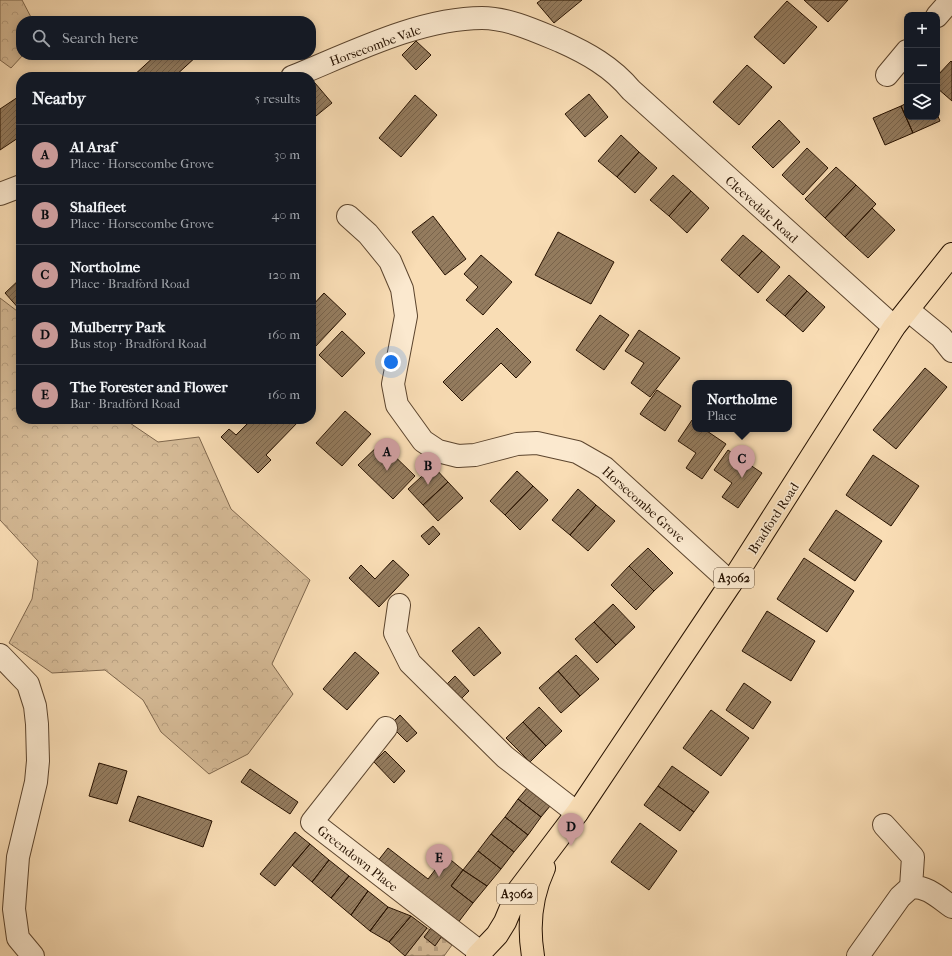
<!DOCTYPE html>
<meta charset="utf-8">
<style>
:root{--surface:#171b24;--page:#242831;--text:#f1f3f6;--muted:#9ea1a6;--line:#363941;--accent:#c59692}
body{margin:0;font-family:"IM FELL French Canon",serif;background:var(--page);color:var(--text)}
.controls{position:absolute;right:12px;top:12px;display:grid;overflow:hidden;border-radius:8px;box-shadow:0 2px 10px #0003}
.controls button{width:36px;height:36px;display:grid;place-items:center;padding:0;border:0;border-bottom:1px solid var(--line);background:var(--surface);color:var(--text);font:20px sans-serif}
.you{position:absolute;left:391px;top:362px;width:14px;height:14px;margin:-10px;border:3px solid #fff;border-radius:50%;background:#1a73e8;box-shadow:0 0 0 6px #1a73e833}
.badge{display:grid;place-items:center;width:26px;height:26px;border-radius:50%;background:var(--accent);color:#111;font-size:13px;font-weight:700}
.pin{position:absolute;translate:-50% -33px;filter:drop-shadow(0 1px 2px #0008)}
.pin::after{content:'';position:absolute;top:21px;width:14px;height:12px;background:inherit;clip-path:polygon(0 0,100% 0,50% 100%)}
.popup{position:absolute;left:692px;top:380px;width:100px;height:52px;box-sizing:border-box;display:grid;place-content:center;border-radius:8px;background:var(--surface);filter:drop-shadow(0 1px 3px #0005);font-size:13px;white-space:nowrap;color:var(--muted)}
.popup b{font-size:15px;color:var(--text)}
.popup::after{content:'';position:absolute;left:50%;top:100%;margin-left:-8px;border:8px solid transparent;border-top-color:var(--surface)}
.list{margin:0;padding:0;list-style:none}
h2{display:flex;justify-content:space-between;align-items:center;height:52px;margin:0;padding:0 16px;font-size:17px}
h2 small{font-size:13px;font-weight:400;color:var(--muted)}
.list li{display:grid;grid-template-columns:26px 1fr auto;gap:12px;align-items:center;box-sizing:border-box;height:60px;padding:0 16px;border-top:1px solid var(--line)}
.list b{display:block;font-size:15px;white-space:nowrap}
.list p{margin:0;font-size:13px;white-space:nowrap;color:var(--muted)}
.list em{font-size:13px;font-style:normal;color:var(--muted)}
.icon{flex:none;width:22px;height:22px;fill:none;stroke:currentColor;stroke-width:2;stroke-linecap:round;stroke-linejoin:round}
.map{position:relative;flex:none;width:952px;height:956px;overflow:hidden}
.search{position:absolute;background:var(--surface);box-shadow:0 2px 10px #0003;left:16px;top:16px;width:300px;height:44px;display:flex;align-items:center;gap:10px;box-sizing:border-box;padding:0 14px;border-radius:16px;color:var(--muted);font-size:15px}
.panel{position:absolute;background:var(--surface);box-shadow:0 2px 10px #0003;left:16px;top:72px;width:300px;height:352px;border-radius:16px}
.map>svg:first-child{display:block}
.forest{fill:url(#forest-crowns);stroke:#7e664c}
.cemetery{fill:url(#cemetery-stones);stroke:#7e664c}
.building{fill:url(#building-hatch);stroke:#271201}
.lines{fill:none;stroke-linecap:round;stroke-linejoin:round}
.minor-casing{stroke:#5c452e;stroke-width:24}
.major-casing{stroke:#271201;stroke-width:24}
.minor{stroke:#fbe9cf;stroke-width:22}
.major{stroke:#f9ddb5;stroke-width:22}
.labels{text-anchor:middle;stroke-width:3;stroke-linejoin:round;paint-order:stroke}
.shield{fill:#fbe9cf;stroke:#67523f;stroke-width:1}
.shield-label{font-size:12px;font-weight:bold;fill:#271201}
.street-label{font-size:13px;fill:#271201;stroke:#fbe9cf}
</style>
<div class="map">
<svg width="952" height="956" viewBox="0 0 952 956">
<defs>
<pattern id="forest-crowns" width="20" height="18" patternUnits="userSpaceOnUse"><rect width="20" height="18" fill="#d5ba96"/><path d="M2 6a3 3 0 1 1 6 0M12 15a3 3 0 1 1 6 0" fill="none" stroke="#b79f80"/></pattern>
<pattern id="cemetery-stones" width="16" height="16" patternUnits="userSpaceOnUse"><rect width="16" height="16" fill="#d5ba96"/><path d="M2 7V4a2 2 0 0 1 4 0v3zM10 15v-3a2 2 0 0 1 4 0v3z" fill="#b79f80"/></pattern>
<pattern id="building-hatch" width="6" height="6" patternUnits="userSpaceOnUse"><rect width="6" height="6" fill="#947c5f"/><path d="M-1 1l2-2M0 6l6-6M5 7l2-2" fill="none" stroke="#79644c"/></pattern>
</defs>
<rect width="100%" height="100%" fill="#f9ddb5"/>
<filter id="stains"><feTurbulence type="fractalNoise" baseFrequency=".005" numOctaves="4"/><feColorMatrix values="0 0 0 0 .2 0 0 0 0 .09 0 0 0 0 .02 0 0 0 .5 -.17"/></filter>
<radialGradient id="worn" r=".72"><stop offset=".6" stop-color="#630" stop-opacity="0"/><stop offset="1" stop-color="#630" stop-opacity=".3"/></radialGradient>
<path class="forest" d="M0 0H22L33 21H21V55H23L11 68 0 60Z
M0 298 21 314V419H124L158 442 199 437 231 509 310 580 272 664 293 694 248 754 209 774 161 732 143 700 105 670 52 673 9 643 32 599 38 561 0 520Z"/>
<path class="cemetery" d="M427 928 452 945 444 956H405Z"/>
<path class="building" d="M541 0H582L554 23 537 3Z
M804 0H848L828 22Z
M787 1 817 27 784 64 754 37Z
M416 41 431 55 416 70 402 55Z
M156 55H197V56L174 77H132Z
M951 61 952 62V101L937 88V76Z
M747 65 772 87 739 125 713 102Z
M315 83 332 103 311 120V87Z
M589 94 608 117 585 137 565 114Z
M21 95V136L0 150V109Z
M415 95 437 115 401 157 379 138Z
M907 103V117H937V114L940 121 913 133 901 106Z
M901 106 913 133 885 145 873 118Z
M779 120 800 142 773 168 752 147Z
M621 135 639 152 617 177 598 161Z
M807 148 828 168 803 195 782 175Z
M639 152 657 168 635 193 617 177Z
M836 167 856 185 825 218 805 199Z
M673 175 691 191 669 216 650 200Z
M856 185 876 204 845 237 825 218Z
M691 191 709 208 687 233 669 216Z
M872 208 895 230 868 258 845 237Z
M433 216 466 259 445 275 412 232Z
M558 232 614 262 591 304 535 275Z
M743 235 762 251 739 276 721 260Z
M762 251 780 267 758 293 739 276Z
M481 255 512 282 483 315 466 300 478 287 464 274Z
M789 275 807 291 785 316 766 300Z
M21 278V311L5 293Z
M807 291 825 307 803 332 785 316Z
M324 293 346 314 315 347 311 344V307Z
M600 315 629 335 604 370 576 350Z
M497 328 531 362 516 378 501 363 462 401 443 382Z
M639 330 680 358 650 397 631 383 644 363 625 351Z
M342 331 365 353 342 377 319 355Z
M925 368 947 387 896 449 873 430Z
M657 390 681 406 665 431 640 414Z
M345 411 371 434 342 466 316 443Z
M252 419H297L299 421 266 455 271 460 258 473 221 437 229 429 236 435Z
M692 420 695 423V429H704L726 444 702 479 686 468 696 453 678 441Z
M381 443 415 476 393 499 358 465Z
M728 450 762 473 738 508 722 497 732 483 714 470Z
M873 455 919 486 891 526 846 495Z
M433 466 448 482 423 505 408 489Z
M517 471 533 486 505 515 490 501Z
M448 482 463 498 438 521 423 505Z
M533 486 548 500 520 530 505 515Z
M578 489 596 505 570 535 552 520Z
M596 505 615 521 588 551 570 535Z
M836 510 882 541 855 581 809 550Z
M433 526 440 534 429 545 421 536Z
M648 548 673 573 654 591 629 566Z
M804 558 854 591 827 632 777 599Z
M393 560 409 575 379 607 349 578 361 565 375 579Z
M629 566 654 591 636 610 611 585Z
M613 604 635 627 616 645 594 622Z
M767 611 815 641 791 681 742 651Z
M594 622 616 645 597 663 575 639Z
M479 627 501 653 474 676 452 651Z
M355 652 379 673 347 710 323 689Z
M576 655 599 679 580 696 558 671Z
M558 671 580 696 561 713 539 688Z
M455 676 469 691 460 700 446 685Z
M744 683 771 702 753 729 726 710Z
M539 707 562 731 546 746 523 722Z
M711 710 749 738 721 776 683 748Z
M400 715 417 733 407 742 390 725Z
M523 722 546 746 530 762 506 738Z
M385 751 405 771 394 783 374 762Z
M99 763 127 771 117 804 89 796Z
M672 766 709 792 694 812 658 786Z
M250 769 298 802 290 814 241 782Z
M532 782 555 800 541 817 518 799Z
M658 786 694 812 680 831 644 805Z
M138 796 212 821 203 847 129 821Z
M518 799 541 817 528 835 505 817Z
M505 817 528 835 514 852 491 834Z
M640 823 677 851 649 890 611 862Z
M295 832 310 844 275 886 260 874Z
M491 834 514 852 501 869 478 851Z
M310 844 329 860 312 882 292 865Z
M388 848 428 879 446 856 463 870 451 886 473 903 457 924 377 862Z
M478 851 501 869 487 886 463 870Z
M329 860 349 876 331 898 312 882Z
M463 870 487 886 473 903 451 886Z
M349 876 368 891 351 915 331 898Z
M368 891 388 907 370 931 351 915Z
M388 907 411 916 389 942 370 931Z
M411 916 427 928 405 956 389 942Z
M431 928 442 936 435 946 424 937Z"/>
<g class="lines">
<g class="minor-casing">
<path id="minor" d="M937 16 951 0
M887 75 907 51
M292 77C349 54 419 18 482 18 508 18 536 31 560 41 587 53 612 67 631 90L894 327
M0 194 21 186
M348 216 368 234 390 261 402 289 406 316 393 384 397 405 423 441 438 451 458 456 475 455 517 444 537 443 577 452 605 468 731 583
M908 310 941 337 952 351
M399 605 395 633 410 663 505 757 577 813
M0 655 28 684 35 706 37 724 38 761 36 782 18 857 14 909 18 938 33 956
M386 728 312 822 480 952
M884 825 913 857 911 887C928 886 939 898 952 907
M858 956 900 897 911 887"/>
</g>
<g class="major-casing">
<path id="major" d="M477 956 497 935 505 922 518 891 577 813 731 583 894 327 952 254
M533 956C528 926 531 896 544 868"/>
</g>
<use href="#minor" class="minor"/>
<use href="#major" class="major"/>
</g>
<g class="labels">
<g class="shield">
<rect x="714" y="568" width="40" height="20" rx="3"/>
<rect x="497" y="884" width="40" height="20" rx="3"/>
</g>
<g class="shield-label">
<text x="734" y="582">A3062</text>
<text x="517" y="898">A3062</text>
</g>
<g class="street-label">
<text transform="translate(375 45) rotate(-20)" y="5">Horsecombe Vale</text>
<text transform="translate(762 209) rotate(42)" y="5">Cleevedale Road</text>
<text transform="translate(644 504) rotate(42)" y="5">Horsecombe Grove</text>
<text transform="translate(773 518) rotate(-57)" y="5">Bradford Road</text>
<text transform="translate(358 858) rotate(38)" y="5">Greendown Place</text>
</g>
</g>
<rect width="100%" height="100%" filter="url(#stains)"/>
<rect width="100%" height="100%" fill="url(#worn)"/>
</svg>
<div class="controls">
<button>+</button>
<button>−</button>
<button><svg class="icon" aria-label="layers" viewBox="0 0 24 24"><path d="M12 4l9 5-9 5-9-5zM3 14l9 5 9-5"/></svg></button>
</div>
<div class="you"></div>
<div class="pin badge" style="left:387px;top:471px">A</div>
<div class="pin badge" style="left:428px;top:485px">B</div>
<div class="pin badge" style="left:742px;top:478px">C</div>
<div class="popup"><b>Northolme</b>Place</div>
<div class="pin badge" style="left:571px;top:846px">D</div>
<div class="pin badge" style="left:439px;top:877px">E</div>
<div class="search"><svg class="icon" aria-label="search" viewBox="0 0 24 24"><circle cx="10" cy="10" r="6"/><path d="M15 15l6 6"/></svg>Search here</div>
<section class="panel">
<h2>Nearby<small>5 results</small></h2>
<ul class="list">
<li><span class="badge">A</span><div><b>Al Araf</b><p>Place · Horsecombe Grove</p></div><em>30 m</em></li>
<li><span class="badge">B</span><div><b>Shalfleet</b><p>Place · Horsecombe Grove</p></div><em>40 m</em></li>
<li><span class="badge">C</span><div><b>Northolme</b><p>Place · Bradford Road</p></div><em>120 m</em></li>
<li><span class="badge">D</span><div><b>Mulberry Park</b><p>Bus stop · Bradford Road</p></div><em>160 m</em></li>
<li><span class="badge">E</span><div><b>The Forester and Flower</b><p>Bar · Bradford Road</p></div><em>160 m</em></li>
</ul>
</section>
</div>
